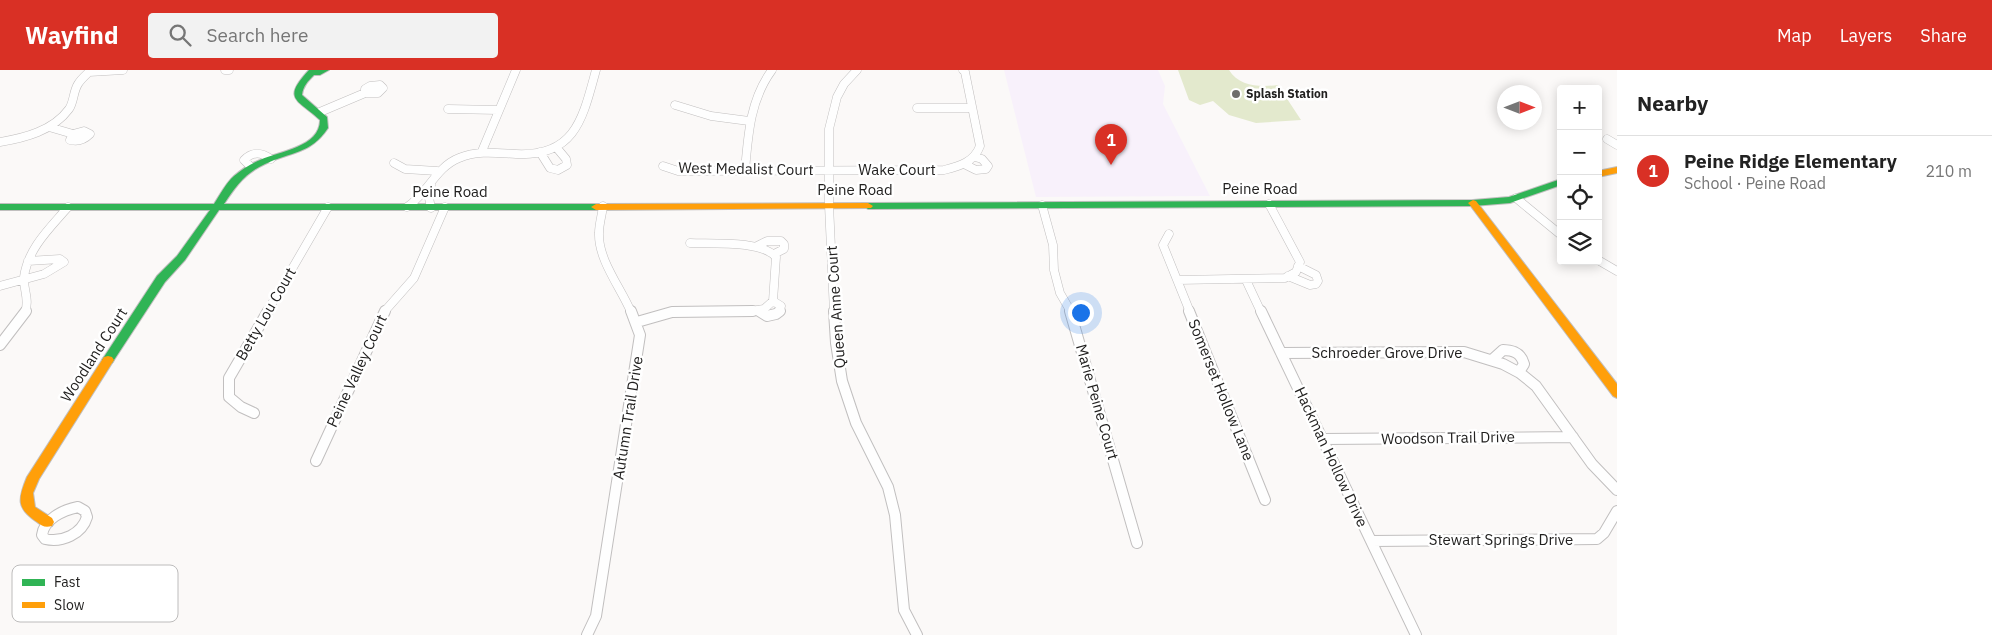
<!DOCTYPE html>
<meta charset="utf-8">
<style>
:root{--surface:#fff;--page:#f2f2f2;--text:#222;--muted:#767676;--line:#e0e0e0;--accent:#d93025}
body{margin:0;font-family:"IBM Plex Sans",sans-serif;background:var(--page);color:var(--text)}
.controls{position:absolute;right:15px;top:15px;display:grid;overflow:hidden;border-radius:5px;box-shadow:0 2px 12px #0003}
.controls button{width:45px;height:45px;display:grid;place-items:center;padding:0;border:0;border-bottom:1px solid var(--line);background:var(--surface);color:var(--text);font:25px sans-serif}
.compass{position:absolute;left:1497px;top:15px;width:45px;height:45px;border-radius:50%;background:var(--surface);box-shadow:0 2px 12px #0003;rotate:90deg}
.you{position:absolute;left:1080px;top:242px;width:18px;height:18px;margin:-12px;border:4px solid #fff;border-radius:50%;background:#1a73e8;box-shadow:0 0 0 8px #1a73e833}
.badge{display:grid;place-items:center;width:32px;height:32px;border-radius:50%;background:var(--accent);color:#fff;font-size:16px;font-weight:700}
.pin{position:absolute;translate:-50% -41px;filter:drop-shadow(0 1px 2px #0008)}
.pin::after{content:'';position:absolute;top:26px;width:18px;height:15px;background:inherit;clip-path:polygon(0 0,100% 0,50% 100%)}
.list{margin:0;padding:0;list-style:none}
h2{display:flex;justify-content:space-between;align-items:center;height:65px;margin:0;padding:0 20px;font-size:21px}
h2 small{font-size:16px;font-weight:400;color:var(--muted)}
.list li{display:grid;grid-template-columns:32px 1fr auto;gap:15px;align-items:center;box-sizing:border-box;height:70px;padding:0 20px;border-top:1px solid var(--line)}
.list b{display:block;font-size:19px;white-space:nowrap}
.list p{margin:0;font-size:16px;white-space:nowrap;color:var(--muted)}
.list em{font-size:16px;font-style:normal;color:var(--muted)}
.icon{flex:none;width:28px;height:28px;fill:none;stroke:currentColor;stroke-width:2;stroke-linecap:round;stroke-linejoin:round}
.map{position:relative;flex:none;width:1617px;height:565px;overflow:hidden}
header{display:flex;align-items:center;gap:30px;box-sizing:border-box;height:70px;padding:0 25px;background:var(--accent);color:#fff}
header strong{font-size:24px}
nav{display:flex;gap:28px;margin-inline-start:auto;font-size:18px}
.search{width:350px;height:45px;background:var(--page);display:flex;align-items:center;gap:12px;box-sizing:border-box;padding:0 18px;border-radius:5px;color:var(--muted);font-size:19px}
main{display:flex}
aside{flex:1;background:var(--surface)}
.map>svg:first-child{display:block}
.education{fill:#f8f1fb}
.green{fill:#e3e9cd}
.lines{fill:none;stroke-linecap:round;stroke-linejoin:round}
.street-far1-casing{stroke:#c1bfbf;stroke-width:9}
.street-casing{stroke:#c1bfbf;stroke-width:12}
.fast-casing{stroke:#c1bfbf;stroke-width:2}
.slow-casing{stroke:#c1bfbf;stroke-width:2}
.street-far1{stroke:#fefefe;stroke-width:8}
.street{stroke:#fefefe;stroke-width:10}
.fast{fill:#30b455;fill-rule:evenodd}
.slow{fill:#ff9f0a;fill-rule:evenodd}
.poi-dot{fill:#6e6d6c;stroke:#fff;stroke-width:2}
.labels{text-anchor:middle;stroke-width:5;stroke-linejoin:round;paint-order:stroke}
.far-poi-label{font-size:12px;font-weight:bold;fill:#222120;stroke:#fff;text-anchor:start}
.street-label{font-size:15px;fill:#222120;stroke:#fff}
.key{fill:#fff;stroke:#bdbcbc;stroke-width:1}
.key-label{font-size:14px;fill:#222120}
</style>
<header>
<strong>Wayfind</strong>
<div class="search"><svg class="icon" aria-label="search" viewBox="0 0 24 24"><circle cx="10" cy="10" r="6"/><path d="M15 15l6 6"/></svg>Search here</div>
<nav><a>Map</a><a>Layers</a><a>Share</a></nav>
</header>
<main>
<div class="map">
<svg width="1617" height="565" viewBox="0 0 1617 565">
<rect width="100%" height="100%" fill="#fbf9f8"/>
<path class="education" d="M1004 0H1158L1165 16 1163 34 1210 126 1036 127Z"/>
<path class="green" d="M1178 0H1229C1239 17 1261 17 1278 15L1301 50 1256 53 1229 45 1213 31 1200 35 1189 30Z"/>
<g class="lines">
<g class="street-far1-casing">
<path id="street-far1" d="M225 0H229
M89 2 123 0
M380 15 383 18 378 23H365V19L370 16Z
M675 35 711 46 749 51
M917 38H972
M448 39 498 40
M320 42 365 23
M49 57 73 64
M84 61 90 64C84 70 78 72 70 70L73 64Z
M1607 69 1617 75
M0 72C24 68 53 61 69 39 74 32 73 22 78 14 81 9 87 4 91 0
M482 81 516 0
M540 82 550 98 558 100 567 95 566 89 556 77
M394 93 405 99 437 101
M964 94 976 100 986 99 988 96 982 89 975 87
M663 96 678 101 944 100C960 96 974 92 980 76L965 2 963 0
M251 97 244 90C253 81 261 82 271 89
M745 101C748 65 750 30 772 0
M431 115 429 128 431 138
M1516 128 1561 165
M1042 135 1053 175 1054 200 1060 223 1071 242
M603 136C602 145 599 154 599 163 598 190 621 218 631 242
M407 137C428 123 436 97 459 88 478 80 497 83 516 84 576 87 583 47 596 0
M1169 164 1163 175 1190 242
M757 176 767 171H781L784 174V179L774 184
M1598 190 1617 201
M1288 206 1310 215 1316 214 1318 211 1316 205 1298 196
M1178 210 1285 208 1296 202 1300 192 1269 134
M1246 210 1261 242
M0 216 44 204 64 192 60 189 28 191
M773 231 781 236 779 242
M758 240 761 242
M25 242C30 230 23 219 24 207 28 178 50 158 68 137
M267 242 328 137
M384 242 414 208 445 137
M681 242 751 241 764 239 773 231 776 187C761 170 712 174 690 173
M834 242 829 135V59L837 27 844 14 857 0"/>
</g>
<g class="street-casing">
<path id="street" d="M759 241 767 246 776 244 780 241
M834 241 836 273 842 311 856 353 888 417 895 445 904 540 917 565
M1070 241 1137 473
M1189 241 1265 430
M1261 241 1416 565
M637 252 672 242 753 241
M0 275 26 241
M1281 283 1464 282 1503 294 1520 303 1536 316 1592 394 1617 420
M1493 289 1503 280C1514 280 1521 283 1524 294L1519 302
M254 343 241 337 229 327V308L268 241
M1323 369 1573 367
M316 391 385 241
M78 437 85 441 87 447C82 464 62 473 45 469L42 465C44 449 63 440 78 437Z
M1371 471 1597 469 1604 463 1617 441
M587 565 596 546 640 265 631 241"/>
</g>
<g class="fast-casing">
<path id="fast" d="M309 0H329L320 5H314C308 11 303 16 302 25L327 47 328 58C311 84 290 82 265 94 245 103 236 116 224 134H596L601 137 596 140H219L185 190 165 212 112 293H104L102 290 104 287 157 206 177 186 210 140H0V134H214C220 125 226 113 234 106 241 100 252 93 260 90 280 81 320 77 320 50 298 29 281 30 309 0Z
M1561 109V115L1510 133 1473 136 868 139 863 136 868 133 1473 130 1509 127Z"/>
</g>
<g class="slow-casing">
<path id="slow" d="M1617 97V103L1598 107V101Z
M1473 130 1476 131 1617 314V328L1613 326 1470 135 1468 133Z
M868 133 873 136 871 138 596 140 591 137 596 134Z
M108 286 112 287 114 290 112 293 39 409 33 423 35 437 52 448 54 452 52 456C45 458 42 456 37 452 16 438 18 429 27 407L104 287Z"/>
</g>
<use href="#street-far1" class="street-far1"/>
<use href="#street" class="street"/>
<use href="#fast" class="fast"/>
<use href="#slow" class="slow"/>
</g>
<circle class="poi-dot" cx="1236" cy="24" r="5"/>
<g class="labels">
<g class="far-poi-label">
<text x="1246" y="28">Splash Station</text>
</g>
<g class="street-label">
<text transform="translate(746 99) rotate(1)" y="5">West Medalist Court</text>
<text x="897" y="105">Wake Court</text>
<text x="1260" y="124">Peine Road</text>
<text x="855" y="125">Peine Road</text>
<text x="450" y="127">Peine Road</text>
<text transform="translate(836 237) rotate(-94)" y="5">Queen Anne Court</text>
<text transform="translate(266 244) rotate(-60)" y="5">Betty Lou Court</text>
<text x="1387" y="288">Schroeder Grove Drive</text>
<text transform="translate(94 285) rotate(-57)" y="5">Woodland Court</text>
<text transform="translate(357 301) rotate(-65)" y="5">Peine Valley Court</text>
<text transform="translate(1221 320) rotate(68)" y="5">Somerset Hollow Lane</text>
<text transform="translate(1097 332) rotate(74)" y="5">Marie Peine Court</text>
<text transform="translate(628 348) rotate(-81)" y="5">Autumn Trail Drive</text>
<text transform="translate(1448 368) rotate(-1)" y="5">Woodson Trail Drive</text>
<text transform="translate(1331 387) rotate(65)" y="5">Hackman Hollow Drive</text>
<text x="1501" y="475">Stewart Springs Drive</text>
</g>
</g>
<rect x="12" y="495" width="166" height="57" rx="8" class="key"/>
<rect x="22" y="509" width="23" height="7" fill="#30b455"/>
<rect x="22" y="532" width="23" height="6" fill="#ff9f0a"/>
<g class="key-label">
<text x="54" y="517">Fast</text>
<text x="54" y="540">Slow</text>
</g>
</svg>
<div class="controls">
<button>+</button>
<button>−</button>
<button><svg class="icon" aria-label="locate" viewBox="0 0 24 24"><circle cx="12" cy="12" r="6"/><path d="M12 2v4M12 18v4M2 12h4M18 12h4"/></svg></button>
<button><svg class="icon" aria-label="layers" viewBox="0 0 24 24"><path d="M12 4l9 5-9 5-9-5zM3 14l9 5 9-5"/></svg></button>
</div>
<svg class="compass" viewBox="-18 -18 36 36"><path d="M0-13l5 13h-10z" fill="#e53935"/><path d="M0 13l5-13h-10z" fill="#767676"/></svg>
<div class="you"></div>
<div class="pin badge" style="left:1111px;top:95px">1</div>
</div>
<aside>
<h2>Nearby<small></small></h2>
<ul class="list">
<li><span class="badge">1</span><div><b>Peine Ridge Elementary</b><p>School · Peine Road</p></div><em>210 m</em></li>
</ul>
</aside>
</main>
